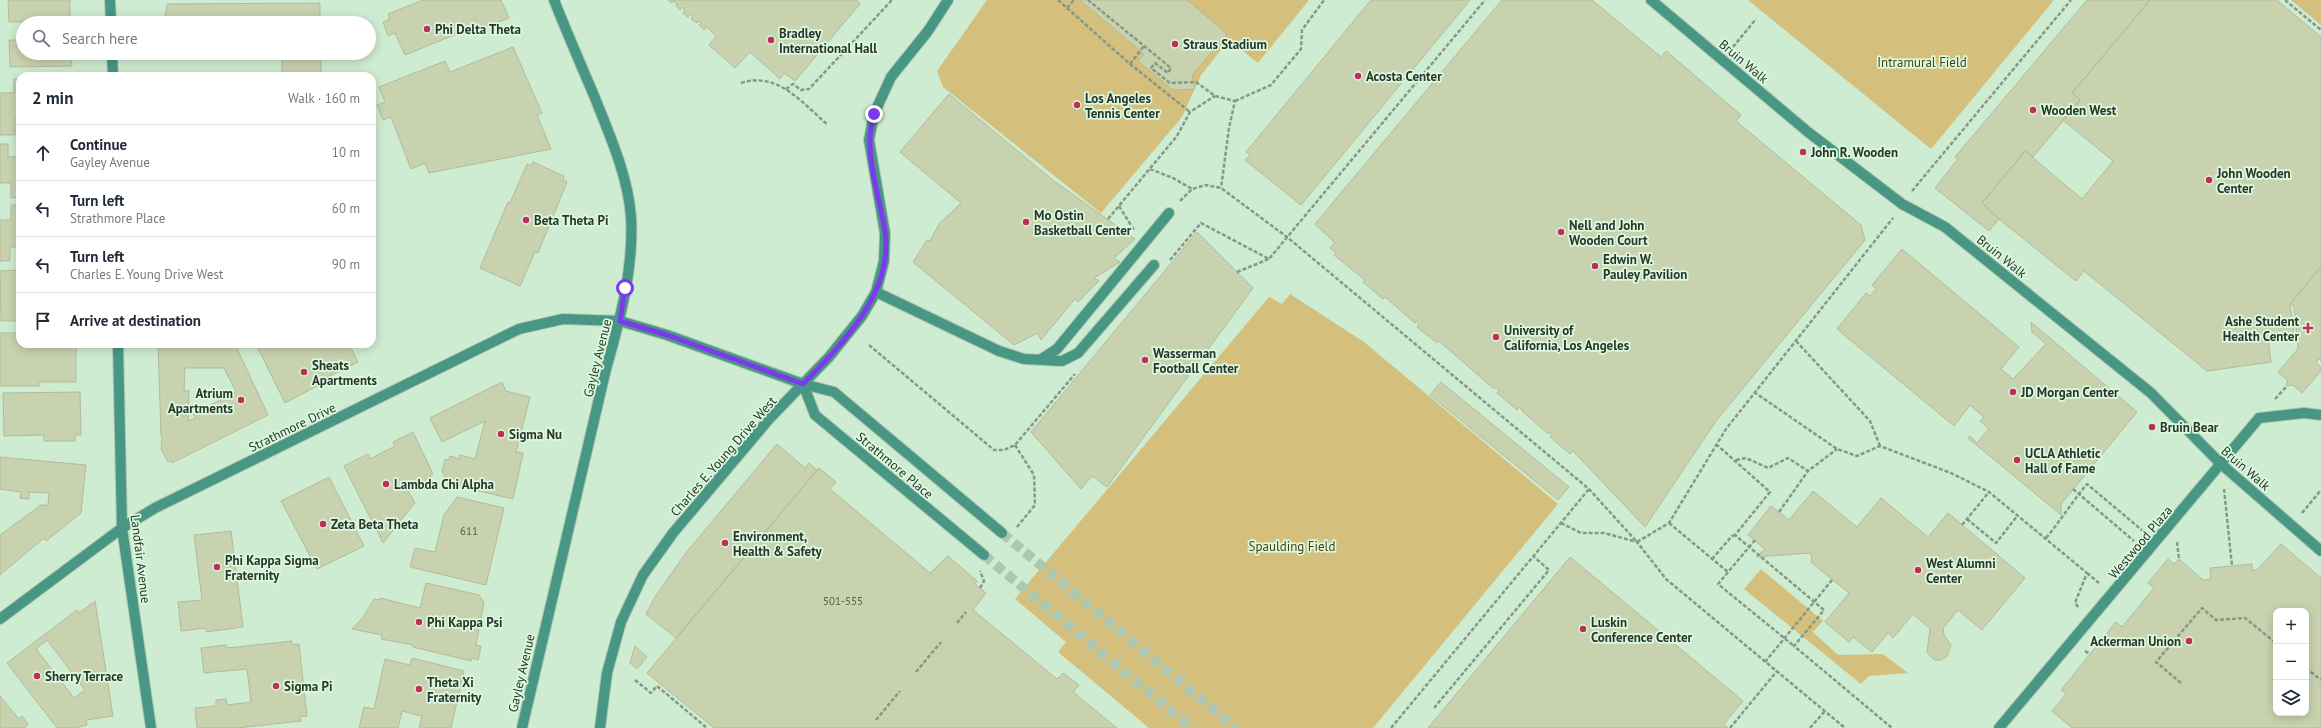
<!DOCTYPE html>
<meta charset="utf-8">
<style>
:root{--surface:#fff;--page:#f6f6f7;--text:#1f2937;--muted:#747a83;--line:#e0e1e3}
body{margin:0;font-family:"PT Sans",sans-serif;background:var(--page);color:var(--text)}
.controls{position:absolute;right:12px;bottom:12px;display:grid;overflow:hidden;border-radius:8px;box-shadow:0 2px 10px #0003}
.controls button{width:36px;height:36px;display:grid;place-items:center;padding:0;border:0;border-bottom:1px solid var(--line);background:var(--surface);color:var(--text);font:20px sans-serif}
.stop{position:absolute;width:12px;height:12px;margin:-9px;border:3px solid #7c3aed;border-radius:50%;background:#fff}
.stop.end{background:#7c3aed;border-color:#fff;box-shadow:0 1px 4px #0008}
.list{margin:0;padding:0;list-style:none}
h2{display:flex;justify-content:space-between;align-items:center;height:52px;margin:0;padding:0 16px;font-size:17px}
h2 small{font-size:13px;font-weight:400;color:var(--muted)}
.list li{display:grid;grid-template-columns:26px 1fr auto;gap:12px;align-items:center;box-sizing:border-box;height:56px;padding:0 16px;border-top:1px solid var(--line)}
.list b{display:block;font-size:15px;white-space:nowrap}
.list p{margin:0;font-size:13px;white-space:nowrap;color:var(--muted)}
.list em{font-size:13px;font-style:normal;color:var(--muted)}
.icon{flex:none;width:22px;height:22px;fill:none;stroke:currentColor;stroke-width:2;stroke-linecap:round;stroke-linejoin:round}
.map{position:relative;flex:none;width:2321px;height:728px;overflow:hidden}
.search{position:absolute;background:var(--surface);box-shadow:0 2px 10px #0003;left:16px;top:16px;width:360px;height:44px;display:flex;align-items:center;gap:10px;box-sizing:border-box;padding:0 14px;border-radius:22px;color:var(--muted);font-size:15px}
.panel{position:absolute;background:var(--surface);box-shadow:0 2px 10px #0003;left:16px;top:72px;width:360px;height:276px;border-radius:12px}
.map>svg:first-child{display:block}
.green{fill:#d4bf7d}
.building{fill:#c8d2af;stroke:#b2bb99;fill-rule:evenodd}
.lines{fill:none;stroke-linecap:round;stroke-linejoin:round}
.minor-tunnel{stroke:#adc7b0;stroke-width:10;stroke-dasharray:10 5;stroke-linecap:butt}
.minor-casing{stroke:#adc7b0;stroke-width:12}
.path{stroke:#849986;stroke-width:2.5;stroke-dasharray:4 2;stroke-linecap:butt}
.minor{stroke:#489784;stroke-width:10}
.route{stroke:#7c3aed;stroke-width:5}
.poi-dot{fill:#be2e55;stroke:#dbf9de;stroke-width:1.5}
.labels{text-anchor:middle;stroke-width:3.5;stroke-linejoin:round;paint-order:stroke}
.number-label{font-size:11px;fill:#525c4c}
.poi-label{font-size:13px;font-weight:bold;fill:#2a352b;stroke:#dbf9de;text-anchor:start}
.street-label{font-size:13px;fill:#2a352b;stroke:#dbf9de}
.park-label{font-size:13px;fill:#4b3e13;stroke:#dbf9de}
</style>
<div class="map">
<svg width="2321" height="728" viewBox="0 0 2321 728">
<rect width="100%" height="100%" fill="#ceecd1"/>
<path class="green" d="M987 0H1309L1258 63 1229 40 1201 75 1182 117 1101 213 943 87 937 71Z
M1748 0H2054L1931 149Z
M2291 0H2321V25Z
M1290 294 1364 342 1558 504 1373 728H1149L1058 652 1066 642 1015 599 1269 297 1282 304Z
M1761 569 1823 621 1813 632 1838 655 1883 654 1908 673 1869 676 1861 684 1744 589Z"/>
<path class="building" d="M8 0H70V21L9 22Z
M423 0H501L509 18 476 31 474 27 405 55 395 33 388 36 383 22 390 19 388 14Z
M668 0H856L860 4 795 81 784 73 780 79 750 52 735 68 709 45 716 36 707 27 704 30 699 25 701 23 699 21 697 23 691 19 693 16 690 14 688 17 683 13 685 10 682 7 680 10 676 6 677 3 674 1 672 3Z
M1080 0H1187L1227 34 1192 75 1195 89 1173 90 1138 61 1144 54Z
M1371 0H1470L1301 205 1245 160 1250 155 1246 152Z
M1502 0H1592L1661 57 1666 51 1741 115 1736 121 1861 225 1865 240 1716 421 1645 527 1573 451 1570 454 1550 437 1552 434 1550 432 1548 434 1521 410 1522 409 1519 407 1517 410 1497 393 1499 390 1496 387 1494 389 1439 341 1437 343 1417 327 1419 324 1416 321 1415 323 1385 297 1383 299 1363 282 1365 280 1334 255 1336 253 1330 248 1335 243 1315 224Z
M2087 0H2150L2072 93 2080 100 2033 157 2025 151 1982 203 1999 219 1989 231 1935 188 1958 159 1955 157Z
M2150 0H2277L2321 37V267L2290 304 2294 333 2268 337 2271 362 2207 371 2084 271 2076 281 1999 219 1982 203 2025 151 2082 199 2113 161 2063 120 2080 100 2072 93Z
M320 3V23H164L167 4Z
M9 40H23V53H71L72 66 10 67Z
M513 47 542 113 537 115 551 149 429 173 425 163 411 169 391 117 383 120 377 105 385 102 379 87 445 61 450 72Z
M282 53H321V73H337V76H282Z
M34 75H72V76H34Z
M14 79H20V118H15V135H0V93H14Z
M949 94 1054 181 1135 239 1114 258 1120 262 1094 278 1099 281 1078 302 1075 299 1041 340 1038 333 1014 345 913 262 927 240 930 241 939 224 961 203 900 152Z
M0 144H8V157H20V197L11 198V183H0Z
M533 162 564 176 563 180 567 182 538 253 535 252 520 286 480 268 508 202 510 203 527 164 531 166Z
M11 205H20V247H10V261H0V220H11Z
M1197 232 1253 288 1107 487 1092 476 1081 489 1031 432Z
M1902 249 2019 347 2001 369 2013 379 2046 344 2032 332 2031 322 2137 412 2061 504V515L1968 438 1970 436 1977 443 1989 429 1980 421 1984 417 1970 405 1954 426 1837 329 1866 293 1870 296 1876 289 1872 285Z
M2321 267V361L2319 359 2316 362 2321 367V371L2302 393 2293 385 2287 386V380L2278 372 2298 349 2294 307 2290 304Z
M20 270V321H1L0 271Z
M0 333H20V344H76V382H39V386H0Z
M158 344H235L268 415 172 463 171 460 168 462 161 449 162 437 161 436ZM185 368H224L236 392 193 414 196 418 188 421 189 391H184Z
M256 344H349L358 362 318 382 319 385 285 403Z
M502 382 506 391 530 397 516 452 523 453 513 499 449 484 442 472 445 459 449 460 450 456 459 459 460 455 475 459 485 421 442 442 430 418Z
M1441 382 1569 487 1558 500 1430 395Z
M80 392 81 435H75V441H44V435L4 436 3 393Z
M413 432 433 474 430 476 432 479 408 491 415 503 398 524 401 526 398 530 395 528 383 543 344 466 368 454 370 459 395 446 393 442Z
M777 444 805 468 809 463 817 470 676 638 646 614 655 597 685 554Z
M0 457 86 465 81 513 46 541 44 538 0 575V535L41 505H48L49 493 29 492V499L20 498 21 492 0 489Z
M819 468 836 482 830 489 930 573 948 556 977 581 975 584 986 593 973 610 1057 679 1063 673 1079 685 1073 692 1117 728H714L647 673Z
M329 477 364 546 317 569 281 501Z
M1813 491 1857 527 1881 498 1928 537 1948 513 2025 578 1982 630 1958 610 1943 628 1944 635 1951 645 1947 656 1941 660H1934L1927 652 1930 629 1913 614 1893 638 1888 633 1872 652 1853 637 1849 642 1825 622 1849 593 1812 563 1811 553 1756 557 1765 549 1748 535 1771 506 1789 520Z
M457 497 504 508 486 585 410 567 415 548 435 552 444 515Z
M231 531 243 627 206 632V628L181 631 178 602 202 600 194 535Z
M2281 544 2321 578V728H2072L2052 711 2066 694 2061 690 2116 622 2122 627 2154 588 2148 583 2168 559 2174 564 2179 559 2203 580 2211 579 2210 568 2252 564V570H2257ZM2276 611H2306V713H2276Z
M1570 557 1743 701 1724 724 1728 728H1428Z
M426 583 479 595 484 603 476 645 481 646 478 660 472 658 471 661 413 647V645L381 639 382 635 352 629 364 616 374 599 380 600V598L420 608Z
M95 601 113 716 86 720 87 725 76 728H57L7 663 77 610 79 613ZM47 640 85 690 74 698 36 649Z
M292 641V645L299 644 307 716 300 717 301 721 237 728H197L195 708 216 706V700L226 699 227 705 251 702 247 669 204 673 201 648 226 645 227 648Z
M635 646 647 657 637 669 630 663Z
M412 658 464 671 451 728H419L422 716 402 711 398 728H359L364 707 374 709 385 659 410 665Z
M0 696 19 719 22 716 28 724 25 728H0Z"/>
<g class="lines">
<path class="minor-tunnel" d="M1002 533 1236 728
M984 555 1192 728"/>
<g class="minor-casing">
<path id="minor" d="M110 0 111 23
M1651 0 1808 132 1902 204 1945 227 2151 393 2221 464 2321 551
M112 53 113 76
M876 292 999 351 1024 359 1062 361 1078 353 1154 265
M118 344 122 528 151 728
M1040 360 1057 349 1169 213
M803 384 815 415 984 555
M0 619 122 528 155 508 519 329 563 319 620 321 667 335 803 384 834 392 1002 533
M522 728 606 369C620 320 634 268 631 217 628 176 610 136 595 98 581 65 567 33 554 0
M600 728 607 673 621 622 643 575 673 533 770 418 829 357 862 316 876 292 884 261 885 233 869 140 874 114 891 77 928 31 948 0
M1999 728 2259 418 2304 413 2321 415"/>
</g>
<path class="path" d="M1058 0 1130 64 1190 112
M1088 0 1171 68 1168 73 1155 63 1151 68 1170 83 1196 82 1215 96 1235 101 1229 128 1221 188
M2285 0 2321 30
M1067 8 1074 0
M1733 47 1756 19
M1130 64 1144 46
M741 83C778 71 802 103 828 125
M786 89 793 84 801 90 809 89 892 0
M1235 101 1271 85 1301 49 1302 30 1324 0
M1150 169 1173 178 1192 189
M1912 191 2071 0
M1180 201 1192 189 1206 185 1221 188 1287 237 1589 489 1637 542 1669 523 1726 429 1893 218
M1119 206 1134 230
M1108 219 1177 136 1190 112 1215 96
M1170 260 1201 223 1269 259 1485 0
M1237 272 1269 259
M1796 341 1870 421 1880 446
M869 345 994 450H1004L1015 445 1075 374
M1754 392 1837 449 1857 456 1880 446 1951 473 1989 492 2087 573 2075 603 2079 608
M2275 399 2287 386
M1716 444 1770 492 1735 535 1824 610 1794 646 1892 728
M1015 445 1034 475 1035 505 1017 527
M1736 460 1746 458 1768 468 1788 458 1808 471 1837 449
M2073 489 2134 541
M2224 489 2232 566
M1779 512 1808 471
M2302 513 2321 490
M1967 519 1996 543 2018 515
M1561 523 1581 533H1604L1637 542 1666 579 1845 728
M1669 523 1728 572
M1962 525 1989 492
M2046 538C2061 520 2072 502 2087 484L2143 531
M1755 540 1718 584 1794 646
M2177 542 2179 559
M1712 559 1732 536 1735 535
M2087 573 2099 583
M980 588 984 581 980 571
M957 623 966 612
M2085 651 2090 654
M1765 662 1832 580
M2306 668 2321 680
M916 672 941 642
M635 680 651 693 657 686 707 728
M2181 683 2156 662 2202 608 2216 620 2245 618 2276 643
M1434 708 1549 570 1533 556
M876 720 900 691
M1391 728 1589 489
M1730 728 1777 671
M1810 728 1825 711"/>
<use href="#minor" class="minor"/>
</g>
<g class="lines">
<path class="route" d="M625 288 620 321 667 335 803 384C842 344 894 293 885 231 880 201 870 171 870 141 869 132 873 122 874 114"/>
</g>
<g class="poi-dot">
<circle cx="427" cy="29" r="4"/>
<circle cx="771" cy="40" r="4"/>
<circle cx="1175" cy="44" r="4"/>
<circle cx="1358" cy="76" r="4"/>
<circle cx="1077" cy="105" r="4"/>
<circle cx="2033" cy="110" r="4"/>
<circle cx="1803" cy="152" r="4"/>
<circle cx="2209" cy="180" r="4"/>
<circle cx="526" cy="220" r="4"/>
<circle cx="1026" cy="222" r="4"/>
<circle cx="1561" cy="232" r="4"/>
<circle cx="1595" cy="266" r="4"/>
<path d="M2306 322h4v4h4v4h-4v4h-4v-4h-4v-4h4z"/>
<circle cx="1496" cy="337" r="4"/>
<circle cx="1145" cy="360" r="4"/>
<circle cx="304" cy="372" r="4"/>
<circle cx="2013" cy="392" r="4"/>
<circle cx="241" cy="400" r="4"/>
<circle cx="2152" cy="427" r="4"/>
<circle cx="501" cy="434" r="4"/>
<circle cx="2017" cy="460" r="4"/>
<circle cx="386" cy="484" r="4"/>
<circle cx="323" cy="524" r="4"/>
<circle cx="725" cy="543" r="4"/>
<circle cx="217" cy="567" r="4"/>
<circle cx="1918" cy="570" r="4"/>
<circle cx="419" cy="622" r="4"/>
<circle cx="1583" cy="629" r="4"/>
<circle cx="2189" cy="641" r="4"/>
<circle cx="37" cy="676" r="4"/>
<circle cx="276" cy="686" r="4"/>
<circle cx="419" cy="689" r="4"/>
</g>
<g class="labels">
<g class="number-label">
<text x="469" y="535">611</text>
<text x="843" y="605">501-555</text>
</g>
<g class="poi-label">
<text x="435" y="34">Phi Delta Theta</text>
<text x="779" y="38">Bradley<tspan x="779" dy="15">International Hall</tspan></text>
<text x="1183" y="49">Straus Stadium</text>
<text x="1366" y="81">Acosta Center</text>
<text x="1085" y="103">Los Angeles<tspan x="1085" dy="15">Tennis Center</tspan></text>
<text x="2041" y="115">Wooden West</text>
<text x="1811" y="157">John R. Wooden</text>
<text x="2217" y="178">John Wooden<tspan x="2217" dy="15">Center</tspan></text>
<text x="1034" y="220">Mo Ostin<tspan x="1034" dy="15">Basketball Center</tspan></text>
<text x="534" y="225">Beta Theta Pi</text>
<text x="1569" y="230">Nell and John<tspan x="1569" dy="15">Wooden Court</tspan></text>
<text x="1603" y="264">Edwin W.<tspan x="1603" dy="15">Pauley Pavilion</tspan></text>
<text x="2299" y="326" text-anchor="end">Ashe Student<tspan x="2299" dy="15">Health Center</tspan></text>
<text x="1504" y="335">University of<tspan x="1504" dy="15">California, Los Angeles</tspan></text>
<text x="1153" y="358">Wasserman<tspan x="1153" dy="15">Football Center</tspan></text>
<text x="312" y="370">Sheats<tspan x="312" dy="15">Apartments</tspan></text>
<text x="2021" y="397">JD Morgan Center</text>
<text x="233" y="398" text-anchor="end">Atrium<tspan x="233" dy="15">Apartments</tspan></text>
<text x="2160" y="432">Bruin Bear</text>
<text x="509" y="439">Sigma Nu</text>
<text x="2025" y="458">UCLA Athletic<tspan x="2025" dy="15">Hall of Fame</tspan></text>
<text x="394" y="489">Lambda Chi Alpha</text>
<text x="331" y="529">Zeta Beta Theta</text>
<text x="733" y="541">Environment,<tspan x="733" dy="15">Health &amp; Safety</tspan></text>
<text x="225" y="565">Phi Kappa Sigma<tspan x="225" dy="15">Fraternity</tspan></text>
<text x="1926" y="568">West Alumni<tspan x="1926" dy="15">Center</tspan></text>
<text x="427" y="627">Phi Kappa Psi</text>
<text x="1591" y="627">Luskin<tspan x="1591" dy="15">Conference Center</tspan></text>
<text x="2181" y="646" text-anchor="end">Ackerman Union</text>
<text x="45" y="681">Sherry Terrace</text>
<text x="427" y="687">Theta Xi<tspan x="427" dy="15">Fraternity</tspan></text>
<text x="284" y="691">Sigma Pi</text>
</g>
<g class="street-label">
<text transform="translate(1744 61) rotate(40)" y="5">Bruin Walk</text>
<text transform="translate(2002 256) rotate(39)" y="5">Bruin Walk</text>
<text transform="translate(597 358) rotate(-76)" y="5">Gayley Avenue</text>
<text transform="translate(292 427) rotate(-26)" y="5">Strathmore Drive</text>
<text transform="translate(723 456) rotate(-49)" y="5">Charles E. Young Drive West</text>
<text transform="translate(895 465) rotate(40)" y="5">Strathmore Place</text>
<text transform="translate(2246 468) rotate(41)" y="5">Bruin Walk</text>
<text transform="translate(2140 542) rotate(-50)" y="5">Westwood Plaza</text>
<text transform="translate(141 559) rotate(83)" y="5">Landfair Avenue</text>
<text transform="translate(521 673) rotate(-77)" y="5">Gayley Avenue</text>
</g>
<g class="park-label">
<text x="1922" y="67">Intramural Field</text>
<text x="1292" y="551">Spaulding Field</text>
</g>
</g>
</svg>
<div class="controls">
<button>+</button>
<button>−</button>
<button><svg class="icon" aria-label="layers" viewBox="0 0 24 24"><path d="M12 4l9 5-9 5-9-5zM3 14l9 5 9-5"/></svg></button>
</div>
<div class="stop" style="left:625px;top:288px"></div>
<div class="stop end" style="left:874px;top:114px"></div>
<div class="search"><svg class="icon" aria-label="search" viewBox="0 0 24 24"><circle cx="10" cy="10" r="6"/><path d="M15 15l6 6"/></svg>Search here</div>
<section class="panel">
<h2>2 min<small>Walk · 160 m</small></h2>
<ul class="list">
<li><svg class="icon" aria-label="ahead" viewBox="0 0 24 24"><path d="M12 20V5M6 11l6-6 6 6"/></svg><div><b>Continue</b><p>Gayley Avenue</p></div><em>10 m</em></li>
<li><svg class="icon" aria-label="left" viewBox="0 0 24 24"><path d="M17 20v-9H6M10 6l-5 5 5 5"/></svg><div><b>Turn left</b><p>Strathmore Place</p></div><em>60 m</em></li>
<li><svg class="icon" aria-label="left" viewBox="0 0 24 24"><path d="M17 20v-9H6M10 6l-5 5 5 5"/></svg><div><b>Turn left</b><p>Charles E. Young Drive West</p></div><em>90 m</em></li>
<li><svg class="icon" aria-label="arrive" viewBox="0 0 24 24"><path d="M6 21V4h12l-3 4 3 4H6"/></svg><div><b>Arrive at destination</b></div></li>
</ul>
</section>
</div>
